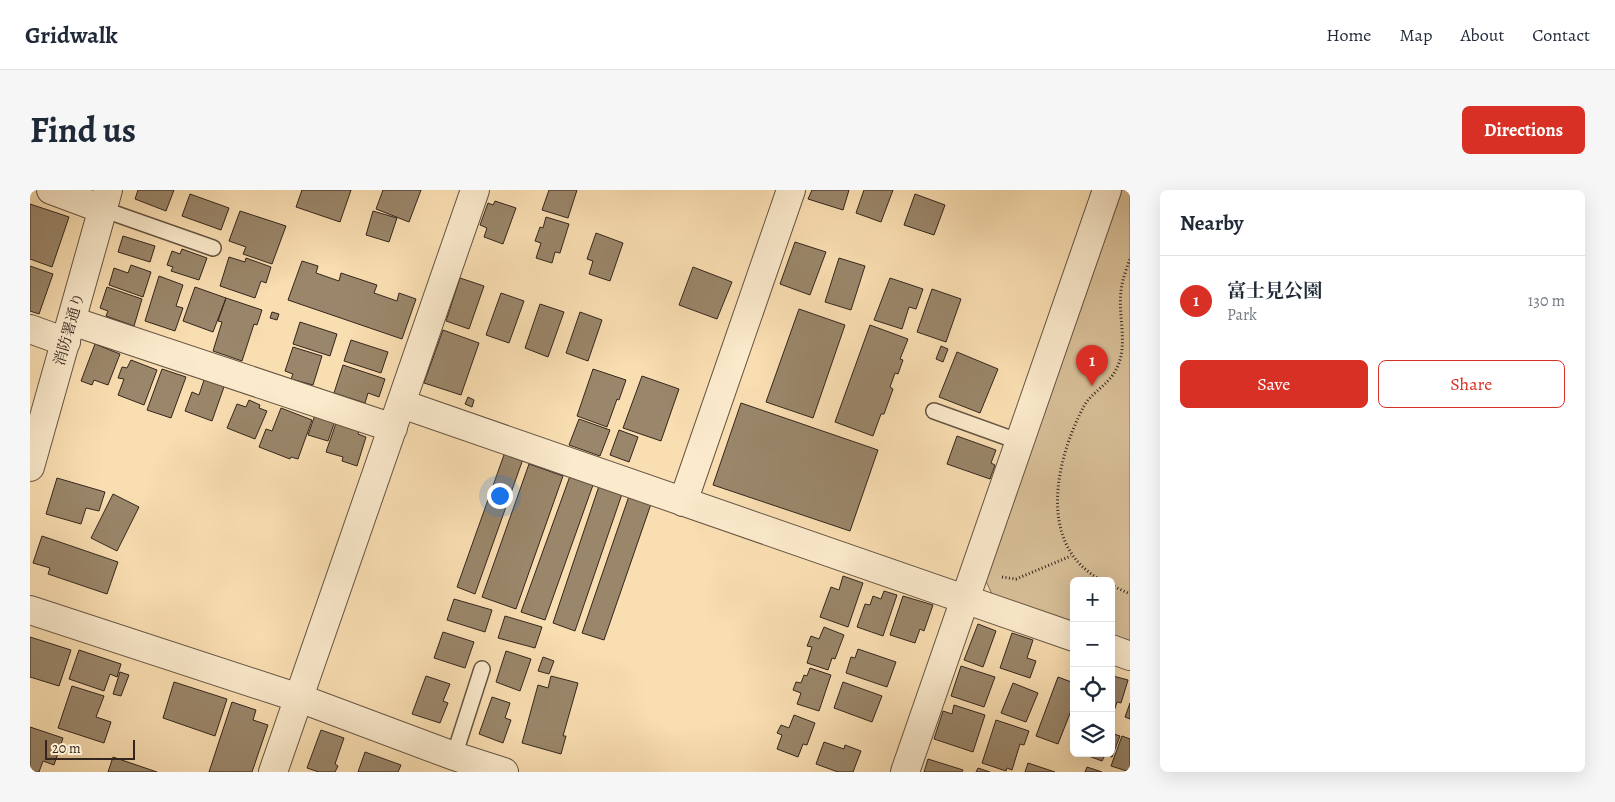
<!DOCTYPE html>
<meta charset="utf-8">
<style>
:root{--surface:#fff;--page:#f6f6f7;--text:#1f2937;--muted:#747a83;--line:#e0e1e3;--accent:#d93025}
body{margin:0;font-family:Alegreya,"Noto Serif JP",serif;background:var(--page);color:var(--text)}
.controls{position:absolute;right:15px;bottom:15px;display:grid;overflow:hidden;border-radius:8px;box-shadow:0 5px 20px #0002}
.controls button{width:45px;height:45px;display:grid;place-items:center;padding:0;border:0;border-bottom:1px solid var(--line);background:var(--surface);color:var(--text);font:25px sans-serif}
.scale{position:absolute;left:15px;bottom:12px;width:90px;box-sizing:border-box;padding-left:5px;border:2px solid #34261e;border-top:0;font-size:14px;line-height:18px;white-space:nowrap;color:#34261e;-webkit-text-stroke:4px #fbeacc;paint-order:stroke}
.you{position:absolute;left:469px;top:305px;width:18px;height:18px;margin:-12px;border:4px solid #fff;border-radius:50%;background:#1a73e8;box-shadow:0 0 0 8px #1a73e833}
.badge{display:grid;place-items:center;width:32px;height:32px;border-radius:50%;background:var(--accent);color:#fff;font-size:16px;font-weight:700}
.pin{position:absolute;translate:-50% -41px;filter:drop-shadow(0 1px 2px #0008)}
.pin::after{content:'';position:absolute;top:26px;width:18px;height:15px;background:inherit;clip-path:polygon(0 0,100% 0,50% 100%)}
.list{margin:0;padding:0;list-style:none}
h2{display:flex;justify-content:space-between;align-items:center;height:65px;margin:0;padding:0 20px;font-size:21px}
h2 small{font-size:16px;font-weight:400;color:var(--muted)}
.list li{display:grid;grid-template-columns:32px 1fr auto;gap:15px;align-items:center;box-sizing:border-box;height:90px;padding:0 20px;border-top:1px solid var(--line)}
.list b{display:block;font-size:19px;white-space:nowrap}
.list p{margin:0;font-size:16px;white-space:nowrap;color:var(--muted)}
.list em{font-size:16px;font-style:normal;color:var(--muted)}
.actions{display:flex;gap:10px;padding:15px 20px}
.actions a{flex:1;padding:11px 0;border:1px solid var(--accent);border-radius:8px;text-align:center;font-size:18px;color:var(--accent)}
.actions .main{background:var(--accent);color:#fff}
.icon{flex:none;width:28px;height:28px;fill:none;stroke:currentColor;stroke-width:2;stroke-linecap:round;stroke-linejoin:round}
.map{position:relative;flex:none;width:1100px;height:582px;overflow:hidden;border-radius:8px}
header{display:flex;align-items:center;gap:30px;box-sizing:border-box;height:70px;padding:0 25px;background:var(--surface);border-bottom:1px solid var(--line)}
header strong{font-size:24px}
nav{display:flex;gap:28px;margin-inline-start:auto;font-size:18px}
.intro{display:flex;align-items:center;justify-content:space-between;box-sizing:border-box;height:120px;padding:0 30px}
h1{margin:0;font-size:35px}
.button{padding:12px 22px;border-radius:8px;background:var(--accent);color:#fff;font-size:18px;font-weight:700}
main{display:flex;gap:30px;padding:0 30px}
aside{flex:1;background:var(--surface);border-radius:8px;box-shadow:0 5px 20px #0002}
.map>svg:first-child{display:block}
.green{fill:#d8bf98;stroke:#86725b}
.building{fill:#9a866a;stroke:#34261e}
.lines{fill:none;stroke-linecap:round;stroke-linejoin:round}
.service-casing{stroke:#655443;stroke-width:18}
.minor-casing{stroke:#655443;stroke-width:30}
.tertiary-casing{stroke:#655443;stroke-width:30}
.path{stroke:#34261e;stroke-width:3;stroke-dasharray:1 2.5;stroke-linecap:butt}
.service{stroke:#fbeacc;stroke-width:15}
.minor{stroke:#fbeacc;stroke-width:28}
.tertiary{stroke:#fbeacc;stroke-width:28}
.labels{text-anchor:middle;stroke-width:4;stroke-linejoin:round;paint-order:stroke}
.street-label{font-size:15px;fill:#34261e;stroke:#fbeacc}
</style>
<header>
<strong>Gridwalk</strong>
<nav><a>Home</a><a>Map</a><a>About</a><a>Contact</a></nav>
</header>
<div class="intro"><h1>Find us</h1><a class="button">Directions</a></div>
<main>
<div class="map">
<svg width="1100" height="582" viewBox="0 0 1100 582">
<rect width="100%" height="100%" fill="#f9deb1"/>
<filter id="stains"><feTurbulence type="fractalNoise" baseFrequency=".004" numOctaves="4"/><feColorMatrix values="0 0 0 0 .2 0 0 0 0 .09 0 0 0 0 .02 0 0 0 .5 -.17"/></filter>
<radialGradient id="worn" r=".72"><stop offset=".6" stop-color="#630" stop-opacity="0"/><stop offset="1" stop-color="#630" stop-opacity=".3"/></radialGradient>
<path class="green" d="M1092 0H1100V452L1081 445V391H1044V432L962 404 956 391Z"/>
<path class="building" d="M108 0H144L136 21 105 9Z
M272 0H321L310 32 266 17Z
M353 0H391L379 32 346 19Z
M519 0H547L538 28 512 20Z
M782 0H819L813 20 778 9Z
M834 0H863L851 32 826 23Z
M160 4 199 18 191 40 152 26Z
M885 4 915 15 904 45 874 35Z
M465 11 486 18 473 54 454 47 457 38 450 35 458 13 463 15Z
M0 14 39 27 22 77 0 69Z
M210 21 256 36 242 74 213 64 216 57 199 51Z
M343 21 367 28 359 52 336 45Z
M516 27 539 34 530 63 525 62 522 73 506 68 511 53 505 51 510 37 513 38Z
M566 43 593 53 580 91 559 84 563 71 557 69Z
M93 46 125 56 120 72 88 62Z
M765 52 796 62 780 105 750 94Z
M152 59 177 68 169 90 141 81 143 77 137 75 142 61 150 64Z
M199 67 215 72 216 68 241 77 236 93 231 91 225 108 190 96Z
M809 68 835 76 821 120 795 112Z
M272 71 288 76 286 83 309 91 311 83 347 95 344 103 367 111 369 103 386 109 372 149 258 110Z
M101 75 121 82 113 107 79 95 84 78 98 83Z
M0 76 23 84 9 124 0 121Z
M663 77 702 92 687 129 649 115Z
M129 86 153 95 146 116 153 118 145 141 115 131Z
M430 88 454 96 439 139 416 131Z
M860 88 893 99 886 119 879 117 872 139 844 130Z
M77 97 112 109 104 136 76 126 78 121 70 118Z
M165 97 196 108 183 142 153 131Z
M902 99 931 109 916 152 887 142Z
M471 103 494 111 479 153 456 145Z
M196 108 232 120 227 135 224 134 212 171 183 161 192 132 188 131Z
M510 114 534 122 518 167 495 158Z
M769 119 815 135 783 228 736 212Z
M242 122 249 124 247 130 240 128Z
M550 122 572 130 558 171 536 163Z
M270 132 307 144 300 166 263 154Z
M840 135 878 149 870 169 873 170 868 184 865 183 860 197 863 199 854 224H851L843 246 805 232Z
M413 140 449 153 431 205 394 193Z
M321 150 358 162 351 183 314 171Z
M65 154 90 164 78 195 64 190 62 195 51 191Z
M911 156 918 159 913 172 906 169Z
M263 157 292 166 283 195 261 189 263 184 255 181Z
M927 162 968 179 950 223 909 207Z
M101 170 127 180 114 215 88 205 94 189 88 188 92 177 97 178Z
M313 175 355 189 349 207 338 203 335 213 304 203Z
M132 179 156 187 141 228 117 220Z
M563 179 596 190 589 210 587 209 577 237 547 226Z
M612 186 649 199 631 251 593 238Z
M175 187 195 194 182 231 155 221 162 202 169 205Z
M438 207 444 210 442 217 435 214Z
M219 210 230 215 229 218 237 221 225 249 197 238 207 214 216 217Z
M711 213 848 260 820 341 683 295Z
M251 218 282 230 268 269 261 267 260 269 229 257 236 239 242 241Z
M285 225 305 231 298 251 278 245Z
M549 229 580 240 570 266 539 255Z
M306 233 329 240 328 244 336 247 327 276 312 271 313 267 296 262Z
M589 240 608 247 599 272 580 265Z
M927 246 966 260 961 273 965 275 960 289 917 274Z
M475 262 493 269 445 404 427 397Z
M499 274 533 286 486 419 452 407Z
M540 286 563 295 515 430 491 422Z
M27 288 75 302 69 321 56 318 51 334 16 324Z
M569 296 592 304 545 441 523 433Z
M83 304 109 317 87 361 61 348Z
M599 306 621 314 574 450 552 443Z
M12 346 88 372 77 404 18 384 20 378 3 373Z
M813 386 833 393 818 437 790 427 801 397 809 400Z
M854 401 867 405 853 446 827 437 835 414 840 415 843 406 851 409Z
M873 406 903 415 894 441 890 439 885 453 860 445Z
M424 409 462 420 455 442 417 430Z
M475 426 512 437 505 458 468 448Z
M948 434 966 441 953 477 934 470Z
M794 437 814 445 805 469 802 468 798 480 777 473 782 457 777 456 781 446 789 449Z
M413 442 444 452 435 478 404 468Z
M982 443 1003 450 997 468 1006 471 1000 488 970 478Z
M0 447 41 460 29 496 0 487Z
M828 459 866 472 857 497 816 483 821 467 825 468Z
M49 460 91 474 87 487 80 484 74 501 39 489Z
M476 461 501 469 490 501 466 492Z
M513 467 524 471 519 484 508 481Z
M931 476 965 487 954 517 921 506Z
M780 478 801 485 789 521 767 514 771 503 763 500 766 492 771 493 774 485 777 486Z
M90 482 99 485 91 506 83 504Z
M396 486 420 494 413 511 418 513 410 533 382 524Z
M521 486 548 493 533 546H536L531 564 492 553 508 495 518 498Z
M1083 486 1098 490 1091 513 1087 512 1081 530V491Z
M1028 487 1044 493V513L1028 554 1006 546Z
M144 492 197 509 185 546 133 528Z
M813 492 852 506 842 532 804 518Z
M983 493 1008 503 996 532 971 523Z
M42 496 74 506 66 527 81 532 74 553 28 538Z
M462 507 480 513 475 528 481 530 473 553 449 544Z
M202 512 226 520 223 530 238 535 222 582H179Z
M1100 513V529L1095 527Z
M924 515 955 525 943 562 904 549 913 521 922 524Z
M764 525 785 533 777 555 773 554 768 567 747 559 752 545 747 543 751 535 759 538Z
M966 530 999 541 994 555 990 554 982 580 977 578 976 581 952 573Z
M0 537 33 548 24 575 13 571 9 582H0Z
M291 540 314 548 305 574 308 576 305 582H289L277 578Z
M1081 543 1090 546 1082 567 1075 565 1072 571 1056 565 1057 563H1081Z
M1092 546 1100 549V582L1081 576Z
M794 552 814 559 815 555 831 561 823 582H808L786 574Z
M335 562 371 575 368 582H328Z
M83 567 127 582H78Z
M898 569 933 580 932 582H894Z
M998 573 1025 582H995Z
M1057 577 1072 582H1055Z
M948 578 960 582H946Z"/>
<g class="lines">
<g class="service-casing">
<path id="service" d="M72 19 183 58
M904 221 990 252
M424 566 452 479"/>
</g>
<g class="minor-casing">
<path id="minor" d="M21 0 72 19
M42 131 363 238
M0 139 36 152
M372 214 1044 447
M653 312 761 0
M0 420 269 508 424 566 474 582
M1081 459 1100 466
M243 582 445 0
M875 582 1077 0"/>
</g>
<g class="tertiary-casing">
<path id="tertiary" d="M0 277 78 0"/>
</g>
<path class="path" d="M972 387 986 389 1041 366
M1073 391C1006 357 1025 271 1054 216 1063 200 1081 195 1089 173 1097 152 1088 123 1091 101 1092 90 1097 78 1100 68
M1081 395 1100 404"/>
<use href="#service" class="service"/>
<use href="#minor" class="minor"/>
<use href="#tertiary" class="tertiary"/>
</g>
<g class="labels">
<g class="street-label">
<text transform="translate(39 139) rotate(-74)" y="5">消防署通り</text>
</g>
</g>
<rect width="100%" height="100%" filter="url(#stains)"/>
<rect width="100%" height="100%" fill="url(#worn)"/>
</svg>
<div class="controls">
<button>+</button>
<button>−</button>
<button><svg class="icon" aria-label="locate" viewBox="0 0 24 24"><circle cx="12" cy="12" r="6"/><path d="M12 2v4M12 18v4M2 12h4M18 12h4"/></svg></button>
<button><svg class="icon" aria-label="layers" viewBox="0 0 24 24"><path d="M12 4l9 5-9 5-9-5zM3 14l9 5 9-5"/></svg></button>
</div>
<div class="scale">20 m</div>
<div class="you"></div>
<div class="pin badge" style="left:1062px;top:196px">1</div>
</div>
<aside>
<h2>Nearby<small></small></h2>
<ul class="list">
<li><span class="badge">1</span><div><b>富士見公園</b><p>Park</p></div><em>130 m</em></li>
</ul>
<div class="actions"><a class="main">Save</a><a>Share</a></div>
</aside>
</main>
